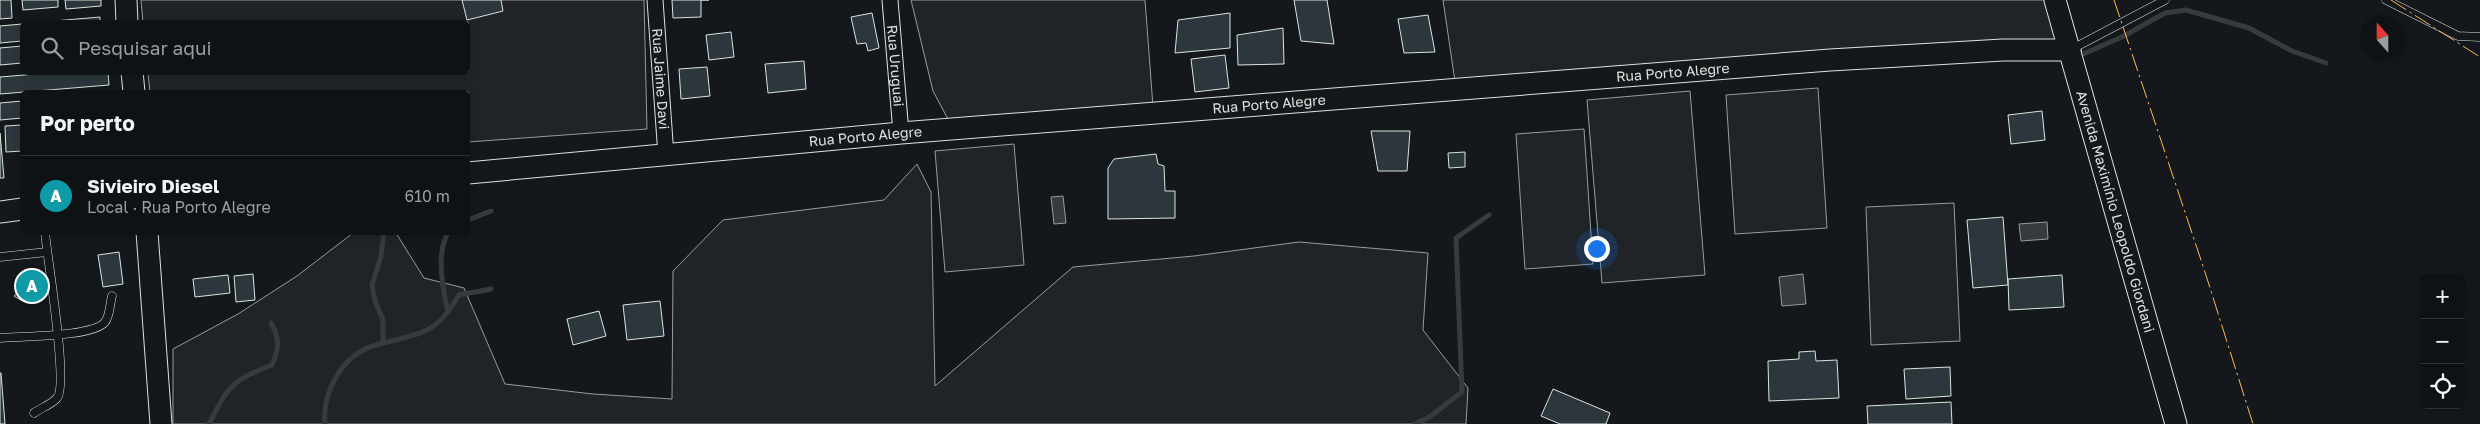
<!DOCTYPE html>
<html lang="pt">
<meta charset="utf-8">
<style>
:root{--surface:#0f1215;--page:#181b1e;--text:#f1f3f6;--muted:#9b9ea0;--line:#2f3234;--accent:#d93025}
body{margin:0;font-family:"Golos Text",sans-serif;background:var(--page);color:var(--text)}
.controls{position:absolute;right:15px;bottom:15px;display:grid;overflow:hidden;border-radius:8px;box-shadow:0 2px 8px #0003}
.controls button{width:45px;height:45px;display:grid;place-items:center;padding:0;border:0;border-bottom:1px solid var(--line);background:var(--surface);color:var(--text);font:25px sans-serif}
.compass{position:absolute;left:2360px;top:15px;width:45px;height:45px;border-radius:50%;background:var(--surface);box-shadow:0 2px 8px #0003;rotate:339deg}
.you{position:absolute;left:1596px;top:248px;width:18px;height:18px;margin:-12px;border:4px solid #fff;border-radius:50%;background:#1a73e8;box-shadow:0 0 0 8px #1a73e833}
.badge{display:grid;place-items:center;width:32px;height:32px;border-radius:50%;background:var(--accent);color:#fff;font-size:16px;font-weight:700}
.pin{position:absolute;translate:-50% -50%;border:2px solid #fff;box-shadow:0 1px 5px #0006}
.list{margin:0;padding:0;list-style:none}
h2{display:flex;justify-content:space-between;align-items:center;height:65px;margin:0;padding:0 20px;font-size:21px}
h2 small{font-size:16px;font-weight:400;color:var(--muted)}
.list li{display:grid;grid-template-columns:32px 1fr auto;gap:15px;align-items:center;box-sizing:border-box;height:80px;padding:0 20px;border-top:1px solid var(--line)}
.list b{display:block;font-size:19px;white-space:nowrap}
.list p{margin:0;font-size:16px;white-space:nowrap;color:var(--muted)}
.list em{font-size:16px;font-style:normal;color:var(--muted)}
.icon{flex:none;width:28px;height:28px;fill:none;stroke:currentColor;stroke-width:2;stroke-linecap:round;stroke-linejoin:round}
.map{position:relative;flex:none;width:2480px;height:424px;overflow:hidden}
.search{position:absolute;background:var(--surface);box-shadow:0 2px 8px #0003;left:20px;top:20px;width:450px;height:55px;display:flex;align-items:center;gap:12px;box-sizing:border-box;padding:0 18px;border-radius:8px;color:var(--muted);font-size:19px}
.panel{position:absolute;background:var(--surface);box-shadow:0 2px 8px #0003;left:20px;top:90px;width:450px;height:145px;border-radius:8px}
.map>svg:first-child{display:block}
.green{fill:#202428;stroke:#939e99}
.water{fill:#363b3e;stroke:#939e99}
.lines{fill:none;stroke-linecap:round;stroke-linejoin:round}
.stream{stroke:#363b3e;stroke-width:5}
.building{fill:#2c363c;stroke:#d8e6dc}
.lane-casing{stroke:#d8e6dc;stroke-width:9}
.street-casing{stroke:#d8e6dc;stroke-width:17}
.secondary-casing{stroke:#d8e6dc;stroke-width:23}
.lane{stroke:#14181c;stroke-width:8}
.street{stroke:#14181c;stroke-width:15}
.secondary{stroke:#14181c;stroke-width:21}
.power{stroke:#ffb74d;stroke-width:1;stroke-dasharray:18 4 2.5 4;stroke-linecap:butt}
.labels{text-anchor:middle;stroke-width:4;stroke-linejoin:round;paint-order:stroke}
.street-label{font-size:14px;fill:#d8e6dc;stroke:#14181c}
</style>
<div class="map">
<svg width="2480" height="424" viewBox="0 0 2480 424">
<rect width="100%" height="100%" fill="#14181c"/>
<path class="green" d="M141 0H644L647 129 468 142V92H150L148 73 468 72V22H143Z
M911 0H1145L1154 120 957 136 933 91Z
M1443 0H2064L2082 53 1457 95Z
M1818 88 1827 228 1735 234 1726 95Z
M1690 91 1705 275 1602 283 1587 100Z
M1584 129 1593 264 1525 269 1516 134Z
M1014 144 1024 265 945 272 935 151Z
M917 164 931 192 935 386 1073 267 1194 256 1299 242 1428 253 1423 330 1468 388 1466 424H173V349L238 314 297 276 353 233H396L424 278 464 288 505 384 593 394 672 399 673 271 723 220 884 200Z
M1954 203 1960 341 1871 345 1866 207Z"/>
<path class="water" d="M1063 196 1066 223 1054 224 1051 197Z
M2047 222 2048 239 2021 241 2019 224Z
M1803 274 1806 304 1782 306 1779 277Z"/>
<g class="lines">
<path class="stream" d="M2083 54 2122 37 2165 13 2186 10 2249 28 2292 51 2326 63
M468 220 491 211
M448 312C443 291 435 251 449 232
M383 343V320L375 301 372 285 381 256 384 232
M209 424C229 385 231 381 272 365 279 349 280 339 271 323
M325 424C322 392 342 356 373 346 390 340 413 338 429 329 442 322 451 308 459 295L491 289
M1415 424 1431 416 1462 392 1456 238 1489 215"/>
</g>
<path class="building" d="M0 0H11L12 18 0 19Z
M22 0H58V7L23 10Z
M65 0H101V6L66 9Z
M462 0H501L503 11 467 20Z
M672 0H709H701V17L673 18Z
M1294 0H1327L1334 44 1301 41Z
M872 13 879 48 868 51 866 43 857 44 851 17Z
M1230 13V48L1175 53 1178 20Z
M1428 15 1435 52 1404 53 1398 19Z
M100 17V22H42Z
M22 24V41L0 43V26Z
M1283 28 1284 64 1238 65 1237 35Z
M731 32 734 57 709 60 706 35Z
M22 46V63L0 65V48Z
M1225 55 1229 88 1195 92 1191 59Z
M804 61 806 89 768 93 765 64Z
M707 67 710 96 681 99 679 69Z
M61 72H108L109 85 0 94V77Z
M22 101V118L0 120V103Z
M2042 111 2045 140 2011 144 2008 115Z
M22 125V151L6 152 5 126Z
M1371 131H1410L1407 171H1378Z
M0 133 4 178H0Z
M1465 152V167L1449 168 1448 153Z
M1156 154 1158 164 1164 166 1165 191H1175V218L1108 219V168L1114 159Z
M2003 217 2008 285 1973 288 1967 220Z
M119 252 123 284 103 287 98 255Z
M253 274 255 300 236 302 234 276Z
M228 275 230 293 195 297 193 279Z
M2062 275 2064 307 2009 310 2008 279Z
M38 276 40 299 22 301 14 296Z
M660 301 664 336 627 340 623 305Z
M599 311 606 336 573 345 567 319Z
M1815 351 1816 361 1837 360 1839 398 1769 401 1768 361 1799 359V352Z
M1950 367 1951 396 1906 399 1904 369Z
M0 373H1L5 424H0Z
M1553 389 1610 413 1606 424H1560L1541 416Z
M1951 402 1952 424H1868L1867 406Z"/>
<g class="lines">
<g class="lane-casing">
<path id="lane" d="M2386 0 2458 36 2480 37
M2072 49 2165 0
M0 257 47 252
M0 338C21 336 94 337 105 322 110 316 110 303 112 296
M34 413C41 408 52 404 57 398 69 385 47 257 45 232"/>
</g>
<g class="street-casing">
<g id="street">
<path id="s1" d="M655 0 666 156"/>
<path id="s2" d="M890 0 901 133"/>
</g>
</g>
<g class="secondary-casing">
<g id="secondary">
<path d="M126 0 127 22"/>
<path id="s3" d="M2055 0 2176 424"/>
<path d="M132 72 134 92"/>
<path id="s4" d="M468 173 901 133 1830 60 2003 50H2070"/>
<path d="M0 212 22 209"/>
<path d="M147 232 161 424"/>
</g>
</g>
<use href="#lane" class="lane"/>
<use href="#street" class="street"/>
<use href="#secondary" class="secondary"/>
<path class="power" d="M2114 0 2204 269 2253 424
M2391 0 2480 57"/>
</g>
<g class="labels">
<g class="street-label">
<text dy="5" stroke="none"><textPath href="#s2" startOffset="66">Rua Uruguai</textPath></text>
<text dy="5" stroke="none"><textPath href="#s4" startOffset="1209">Rua Porto Alegre</textPath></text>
<text dy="5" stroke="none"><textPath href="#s1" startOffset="79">Rua Jaime Davi</textPath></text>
<text dy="5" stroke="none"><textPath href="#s4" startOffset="804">Rua Porto Alegre</textPath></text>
<text dy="5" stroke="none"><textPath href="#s4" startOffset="399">Rua Porto Alegre</textPath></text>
<text dy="5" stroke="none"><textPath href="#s3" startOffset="220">Avenida Maximínio Leopoldo Giordani</textPath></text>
</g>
</g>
</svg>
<div class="controls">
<button>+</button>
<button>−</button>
<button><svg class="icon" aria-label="locate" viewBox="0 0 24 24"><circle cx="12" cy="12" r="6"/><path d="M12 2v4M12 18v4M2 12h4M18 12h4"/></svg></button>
</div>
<svg class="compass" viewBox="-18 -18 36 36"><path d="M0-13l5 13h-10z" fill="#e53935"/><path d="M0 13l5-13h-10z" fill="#9b9ea0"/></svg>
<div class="you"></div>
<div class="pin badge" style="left:32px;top:286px;background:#0f9aa8">A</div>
<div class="search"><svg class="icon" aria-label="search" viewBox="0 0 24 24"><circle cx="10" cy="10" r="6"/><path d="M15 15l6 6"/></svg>Pesquisar aqui</div>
<section class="panel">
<h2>Por perto<small></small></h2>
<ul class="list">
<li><span class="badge" style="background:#0f9aa8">A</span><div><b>Sivieiro Diesel</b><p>Local · Rua Porto Alegre</p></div><em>610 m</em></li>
</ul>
</section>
</div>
